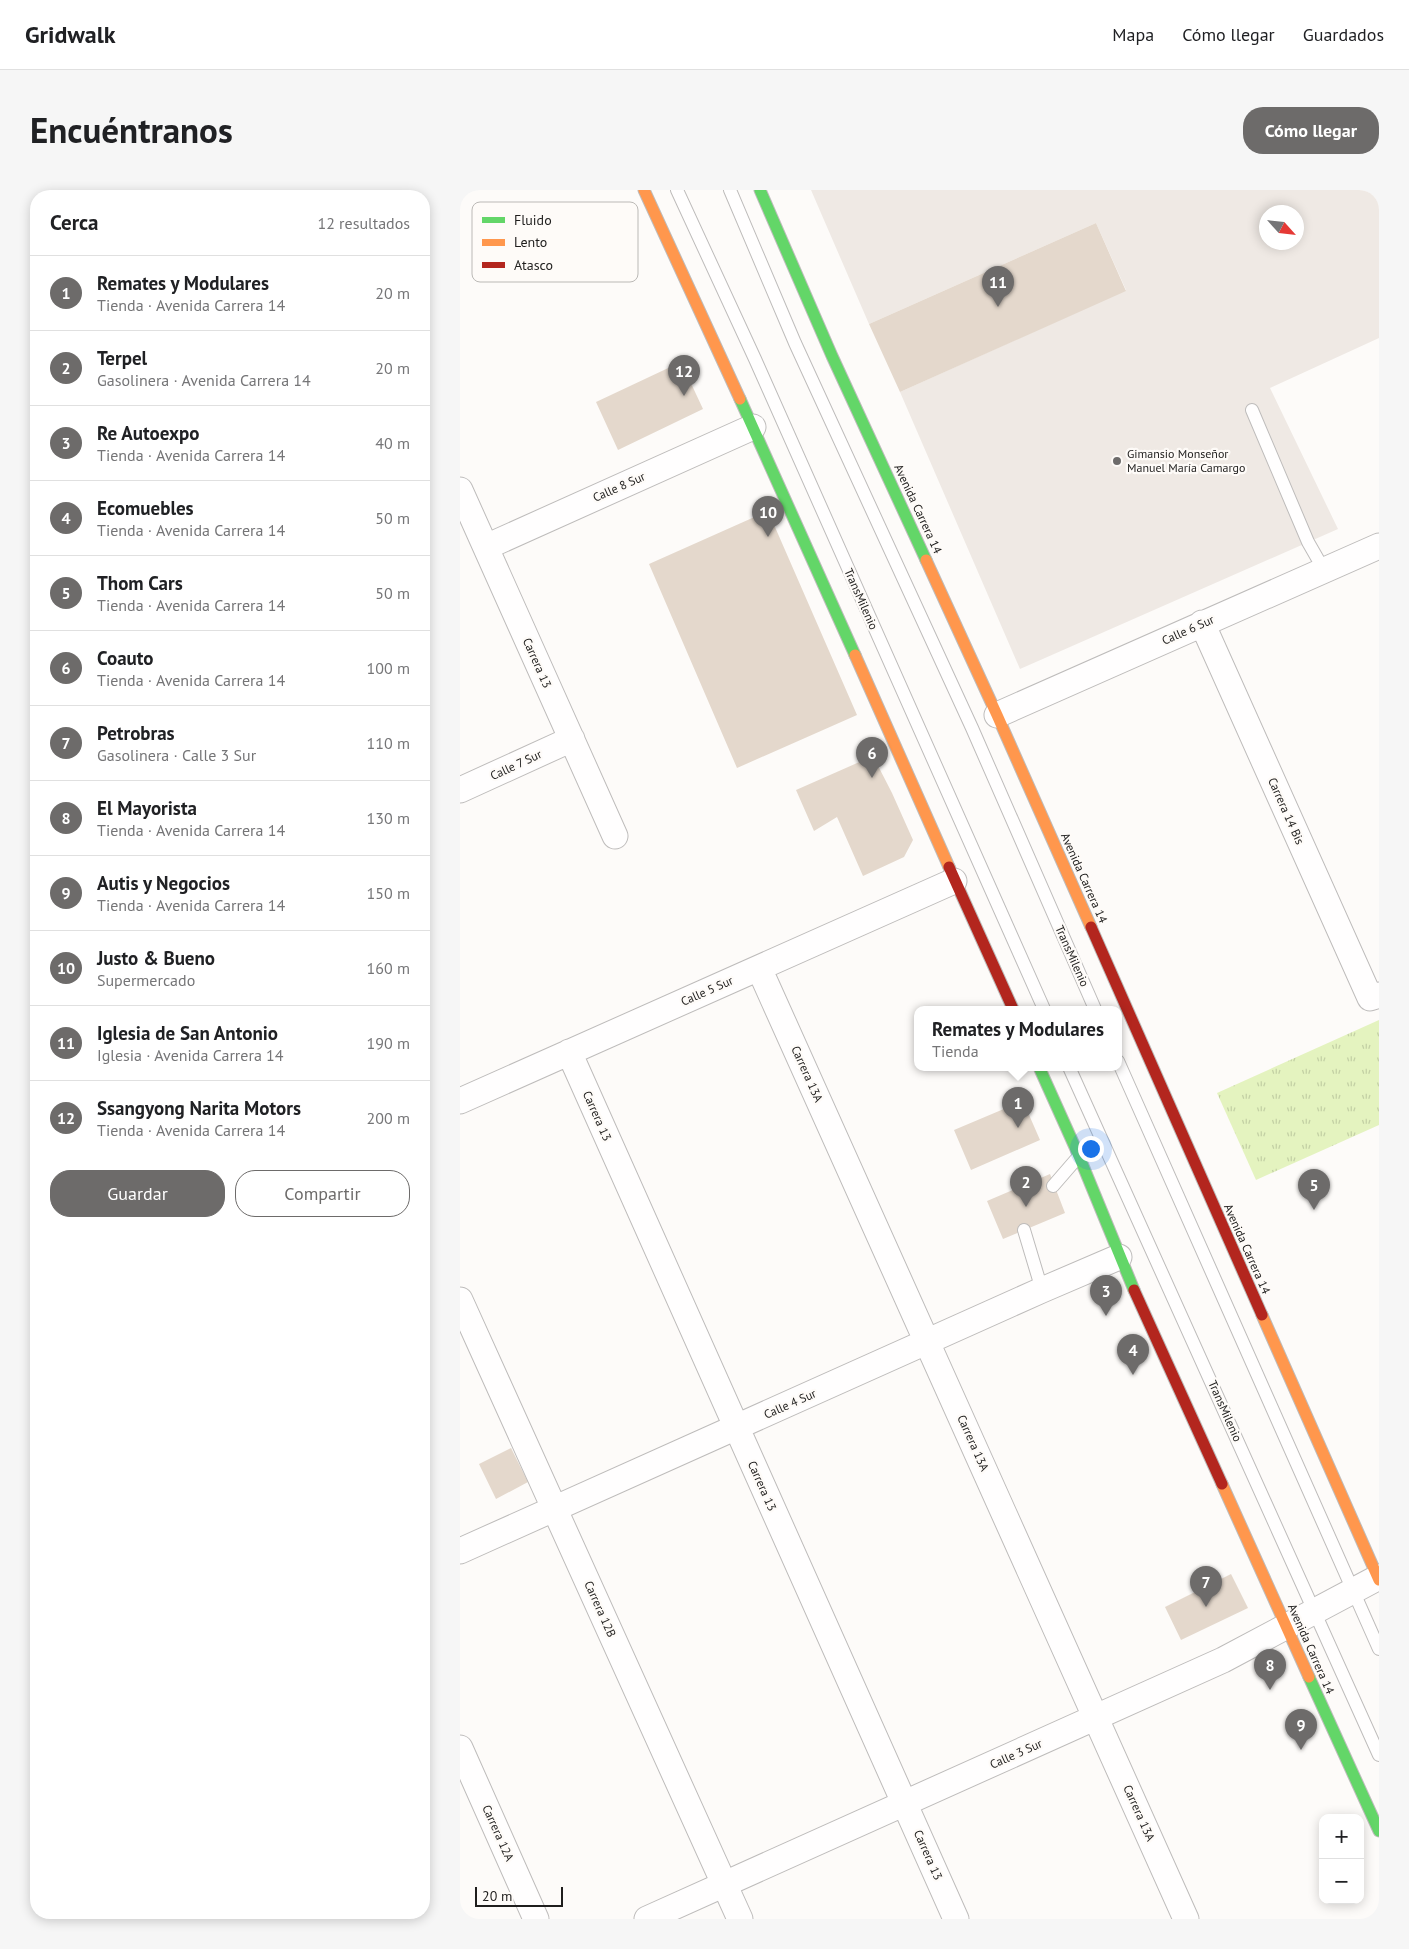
<!DOCTYPE html>
<html lang="es">
<meta charset="utf-8">
<style>
:root{--surface:#fff;--page:#f6f6f6;--text:#202124;--muted:#757577;--line:#e0e0e0;--accent:#6d6b6a}
body{margin:0;font-family:"PT Sans",sans-serif;background:var(--page);color:var(--text)}
.controls{position:absolute;right:15px;bottom:15px;display:grid;overflow:hidden;border-radius:10px;box-shadow:0 2px 12px #0003}
.controls button{width:45px;height:45px;display:grid;place-items:center;padding:0;border:0;border-bottom:1px solid var(--line);background:var(--surface);color:var(--text);font:25px sans-serif}
.compass{position:absolute;left:799px;top:15px;width:45px;height:45px;border-radius:50%;background:var(--surface);box-shadow:0 2px 12px #0003;rotate:117deg}
.scale{position:absolute;left:15px;bottom:12px;width:88px;box-sizing:border-box;padding-left:5px;border:2px solid #1f1e1d;border-top:0;font-size:14px;line-height:18px;white-space:nowrap;color:#1f1e1d;-webkit-text-stroke:4px #fefbf8;paint-order:stroke}
.you{position:absolute;left:630px;top:958px;width:18px;height:18px;margin:-12px;border:4px solid #fff;border-radius:50%;background:#1a73e8;box-shadow:0 0 0 8px #1a73e833}
.badge{display:grid;place-items:center;width:32px;height:32px;border-radius:50%;background:var(--accent);color:#fff;font-size:16px;font-weight:700}
.pin{position:absolute;translate:-50% -41px;filter:drop-shadow(0 1px 2px #0008)}
.pin::after{content:'';position:absolute;top:26px;width:18px;height:15px;background:inherit;clip-path:polygon(0 0,100% 0,50% 100%)}
.popup{position:absolute;left:454px;top:816px;width:208px;height:65px;box-sizing:border-box;display:grid;place-content:center;border-radius:10px;background:var(--surface);filter:drop-shadow(0 1px 4px #0005);font-size:16px;white-space:nowrap;color:var(--muted)}
.popup b{font-size:19px;color:var(--text)}
.popup::after{content:'';position:absolute;left:50%;top:100%;margin-left:-10px;border:10px solid transparent;border-top-color:var(--surface)}
.list{margin:0;padding:0;list-style:none}
h2{display:flex;justify-content:space-between;align-items:center;height:65px;margin:0;padding:0 20px;font-size:21px}
h2 small{font-size:16px;font-weight:400;color:var(--muted)}
.list li{display:grid;grid-template-columns:32px 1fr auto;gap:15px;align-items:center;box-sizing:border-box;height:75px;padding:0 20px;border-top:1px solid var(--line)}
.list b{display:block;font-size:19px;white-space:nowrap}
.list p{margin:0;font-size:16px;white-space:nowrap;color:var(--muted)}
.list em{font-size:16px;font-style:normal;color:var(--muted)}
.actions{display:flex;gap:10px;padding:15px 20px}
.actions a{flex:1;padding:11px 0;border:1px solid var(--accent);border-radius:20px;text-align:center;font-size:18px;color:var(--accent)}
.actions .main{background:var(--accent);color:#fff}
.map{position:relative;flex:none;width:919px;height:1729px;overflow:hidden;border-radius:20px}
header{display:flex;align-items:center;gap:30px;box-sizing:border-box;height:70px;padding:0 25px;background:var(--surface);border-bottom:1px solid var(--line)}
header strong{font-size:24px}
nav{display:flex;gap:28px;margin-inline-start:auto;font-size:18px}
.intro{display:flex;align-items:center;justify-content:space-between;box-sizing:border-box;height:120px;padding:0 30px}
h1{margin:0;font-size:35px}
.button{padding:12px 22px;border-radius:20px;background:var(--accent);color:#fff;font-size:18px;font-weight:700}
main{display:flex;gap:30px;padding:0 30px}
aside{flex:1;background:var(--surface);border-radius:20px;box-shadow:0 2px 12px #0003}
.map>svg:first-child{display:block}
.built{fill:#efe9e4;fill-rule:evenodd}
.park{fill:url(#park-tufts)}
.building{fill:#e4d8cc}
.lines{fill:none;stroke-linecap:round;stroke-linejoin:round}
.lane-casing{stroke:#bebcbb;stroke-width:14}
.street-casing{stroke:#bebcbb;stroke-width:27}
.fast-casing{stroke:#bebcbb;stroke-width:13}
.slow-casing{stroke:#bebcbb;stroke-width:13}
.jam-casing{stroke:#bebcbb;stroke-width:13}
.lane{stroke:#fffefe;stroke-width:12}
.street{stroke:#fffefe;stroke-width:25}
.fast{stroke:#63d668;stroke-width:11}
.slow{stroke:#ff974d;stroke-width:11}
.jam{stroke:#b3261e;stroke-width:11}
.poi-dot{fill:#6d6b6a;stroke:#fefbf8;stroke-width:2}
.labels{text-anchor:middle;stroke-width:4.5;stroke-linejoin:round;paint-order:stroke}
.poi-label{font-size:12px;fill:#1f1e1d;stroke:#fefbf8;text-anchor:start}
.street-label{font-size:12px;fill:#1f1e1d;stroke:#fefbf8}
.key{fill:#fefbf8;stroke:#bbb9b6;stroke-width:1}
.key-label{font-size:14px;fill:#1f1e1d}
</style>
<header>
<strong>Gridwalk</strong>
<nav><a>Mapa</a><a>Cómo llegar</a><a>Guardados</a></nav>
</header>
<div class="intro"><h1>Encuéntranos</h1><a class="button">Cómo llegar</a></div>
<main>
<aside>
<h2>Cerca<small>12 resultados</small></h2>
<ul class="list">
<li><span class="badge">1</span><div><b>Remates y Modulares</b><p>Tienda · Avenida Carrera 14</p></div><em>20 m</em></li>
<li><span class="badge">2</span><div><b>Terpel</b><p>Gasolinera · Avenida Carrera 14</p></div><em>20 m</em></li>
<li><span class="badge">3</span><div><b>Re Autoexpo</b><p>Tienda · Avenida Carrera 14</p></div><em>40 m</em></li>
<li><span class="badge">4</span><div><b>Ecomuebles</b><p>Tienda · Avenida Carrera 14</p></div><em>50 m</em></li>
<li><span class="badge">5</span><div><b>Thom Cars</b><p>Tienda · Avenida Carrera 14</p></div><em>50 m</em></li>
<li><span class="badge">6</span><div><b>Coauto</b><p>Tienda · Avenida Carrera 14</p></div><em>100 m</em></li>
<li><span class="badge">7</span><div><b>Petrobras</b><p>Gasolinera · Calle 3 Sur</p></div><em>110 m</em></li>
<li><span class="badge">8</span><div><b>El Mayorista</b><p>Tienda · Avenida Carrera 14</p></div><em>130 m</em></li>
<li><span class="badge">9</span><div><b>Autis y Negocios</b><p>Tienda · Avenida Carrera 14</p></div><em>150 m</em></li>
<li><span class="badge">10</span><div><b>Justo &amp; Bueno</b><p>Supermercado</p></div><em>160 m</em></li>
<li><span class="badge">11</span><div><b>Iglesia de San Antonio</b><p>Iglesia · Avenida Carrera 14</p></div><em>190 m</em></li>
<li><span class="badge">12</span><div><b>Ssangyong Narita Motors</b><p>Tienda · Avenida Carrera 14</p></div><em>200 m</em></li>
</ul>
<div class="actions"><a class="main">Guardar</a><a>Compartir</a></div>
</aside>
<div class="map">
<svg width="919" height="1729" viewBox="0 0 919 1729">
<defs>
<pattern id="park-tufts" width="24" height="20" patternUnits="userSpaceOnUse" patternTransform="scale(1.25)"><rect width="24" height="20" fill="#e4f3bf"/><path d="M3 7l-1-3M5 7V3M7 7l1-3M15 17l-1-3M17 17v-4M19 17l1-3" fill="none" stroke="#c3d0a4"/></pattern>
</defs>
<rect width="100%" height="100%" fill="#fdfbf9"/>
<path class="built" d="M351 0H919V148L810 198 878 339 560 479 440 202 666 100 636 33 409 134ZM806 22H836V52H806Z"/>
<path class="park" d="M919 830V935L796 990 757 903Z"/>
<path class="building" d="M636 33 666 101 440 202 409 134Z
M221 172 243 219 158 260 136 212Z
M308 321 397 525 277 578 189 374Z
M413 566 432 603 453 650 444 667 403 686 377 627 354 641 336 600Z
M563 911 580 950 511 980 494 940Z
M590 984 605 1023 543 1049 527 1011Z
M51 1258 68 1292 36 1309 19 1274Z
M771 1384 788 1418 721 1450 705 1417Z"/>
<g class="lines">
<g class="lane-casing">
<path id="lane" d="M217 0 295 169 584 819
M270 0 335 153 512 538 635 819
M792 220 848 352 864 380
M658 871 919 1459
M609 877 919 1565
M593 996 619 966
M564 1040 582 1100"/>
</g>
<g class="street-casing">
<path id="street" d="M0 300 155 646
M26 357 293 237
M742 433 910 808 919 805
M537 525 919 356
M0 600 112 549
M299 778 726 1729
M109 862 496 1729
M0 911 494 691
M0 1110 280 1729
M0 1361 582 1100 659 1067
M0 1558 76 1729
M187 1729 763 1470 919 1387"/>
</g>
<g class="fast-casing">
<path id="fast" d="M300 0 372 166 466 370
M280 209 395 465
M579 877 619 966 674 1100
M849 1487 919 1641"/>
</g>
<g class="slow-casing">
<path id="slow" d="M184 0 280 209
M466 370 537 525 631 737
M395 465 489 677
M802 1125 919 1390
M762 1294 849 1487"/>
</g>
<g class="jam-casing">
<path id="jam" d="M489 677 553 819
M631 737 802 1125
M674 1100 762 1294"/>
</g>
<use href="#lane" class="lane"/>
<use href="#street" class="street"/>
<use href="#fast" class="fast"/>
<use href="#slow" class="slow"/>
<use href="#jam" class="jam"/>
</g>
<circle class="poi-dot" cx="657" cy="271" r="5"/>
<g class="labels">
<g class="poi-label">
<text x="667" y="268">Gimansio Monseñor<tspan x="667" dy="14">Manuel María Camargo</tspan></text>
</g>
<g class="street-label">
<text transform="translate(159 297) rotate(-24)" y="4">Calle 8 Sur</text>
<text transform="translate(458 319) rotate(65)" y="4">Avenida Carrera 14</text>
<text transform="translate(401 409) rotate(66)" y="4">TransMilenio</text>
<text transform="translate(728 440) rotate(-24)" y="4">Calle 6 Sur</text>
<text transform="translate(77 473) rotate(66)" y="4">Carrera 13</text>
<text transform="translate(56 575) rotate(-25)" y="4">Calle 7 Sur</text>
<text transform="translate(826 621) rotate(66)" y="4">Carrera 14 Bis</text>
<text transform="translate(624 688) rotate(66)" y="4">Avenida Carrera 14</text>
<text transform="translate(612 766) rotate(66)" y="4">TransMilenio</text>
<text transform="translate(247 801) rotate(-24)" y="4">Calle 5 Sur</text>
<text transform="translate(347 884) rotate(66)" y="4">Carrera 13A</text>
<text transform="translate(137 926) rotate(66)" y="4">Carrera 13</text>
<text transform="translate(787 1059) rotate(66)" y="4">Avenida Carrera 14</text>
<text transform="translate(330 1214) rotate(-24)" y="4">Calle 4 Sur</text>
<text transform="translate(765 1221) rotate(66)" y="4">TransMilenio</text>
<text transform="translate(513 1253) rotate(66)" y="4">Carrera 13A</text>
<text transform="translate(302 1296) rotate(66)" y="4">Carrera 13</text>
<text transform="translate(140 1419) rotate(66)" y="4">Carrera 12B</text>
<text transform="translate(851 1459) rotate(66)" y="4">Avenida Carrera 14</text>
<text transform="translate(556 1564) rotate(-24)" y="4">Calle 3 Sur</text>
<text transform="translate(679 1623) rotate(66)" y="4">Carrera 13A</text>
<text transform="translate(38 1643) rotate(66)" y="4">Carrera 12A</text>
<text transform="translate(468 1665) rotate(66)" y="4">Carrera 13</text>
</g>
</g>
<rect x="12" y="12" width="166" height="80" rx="8" class="key"/>
<rect x="22" y="27" width="23" height="6" fill="#63d668"/>
<rect x="22" y="49" width="23" height="7" fill="#ff974d"/>
<rect x="22" y="72" width="23" height="6" fill="#b3261e"/>
<g class="key-label">
<text x="54" y="35">Fluido</text>
<text x="54" y="57">Lento</text>
<text x="54" y="80">Atasco</text>
</g>
</svg>
<div class="controls">
<button>+</button>
<button>−</button>
</div>
<svg class="compass" viewBox="-18 -18 36 36"><path d="M0-13l5 13h-10z" fill="#e53935"/><path d="M0 13l5-13h-10z" fill="#757577"/></svg>
<div class="scale">20 m</div>
<div class="you"></div>
<div class="pin badge" style="left:558px;top:938px">1</div>
<div class="popup"><b>Remates y Modulares</b>Tienda</div>
<div class="pin badge" style="left:566px;top:1017px">2</div>
<div class="pin badge" style="left:646px;top:1126px">3</div>
<div class="pin badge" style="left:673px;top:1185px">4</div>
<div class="pin badge" style="left:854px;top:1020px">5</div>
<div class="pin badge" style="left:412px;top:588px">6</div>
<div class="pin badge" style="left:746px;top:1417px">7</div>
<div class="pin badge" style="left:810px;top:1500px">8</div>
<div class="pin badge" style="left:841px;top:1560px">9</div>
<div class="pin badge" style="left:308px;top:347px">10</div>
<div class="pin badge" style="left:538px;top:117px">11</div>
<div class="pin badge" style="left:224px;top:206px">12</div>
</div>
</main>
